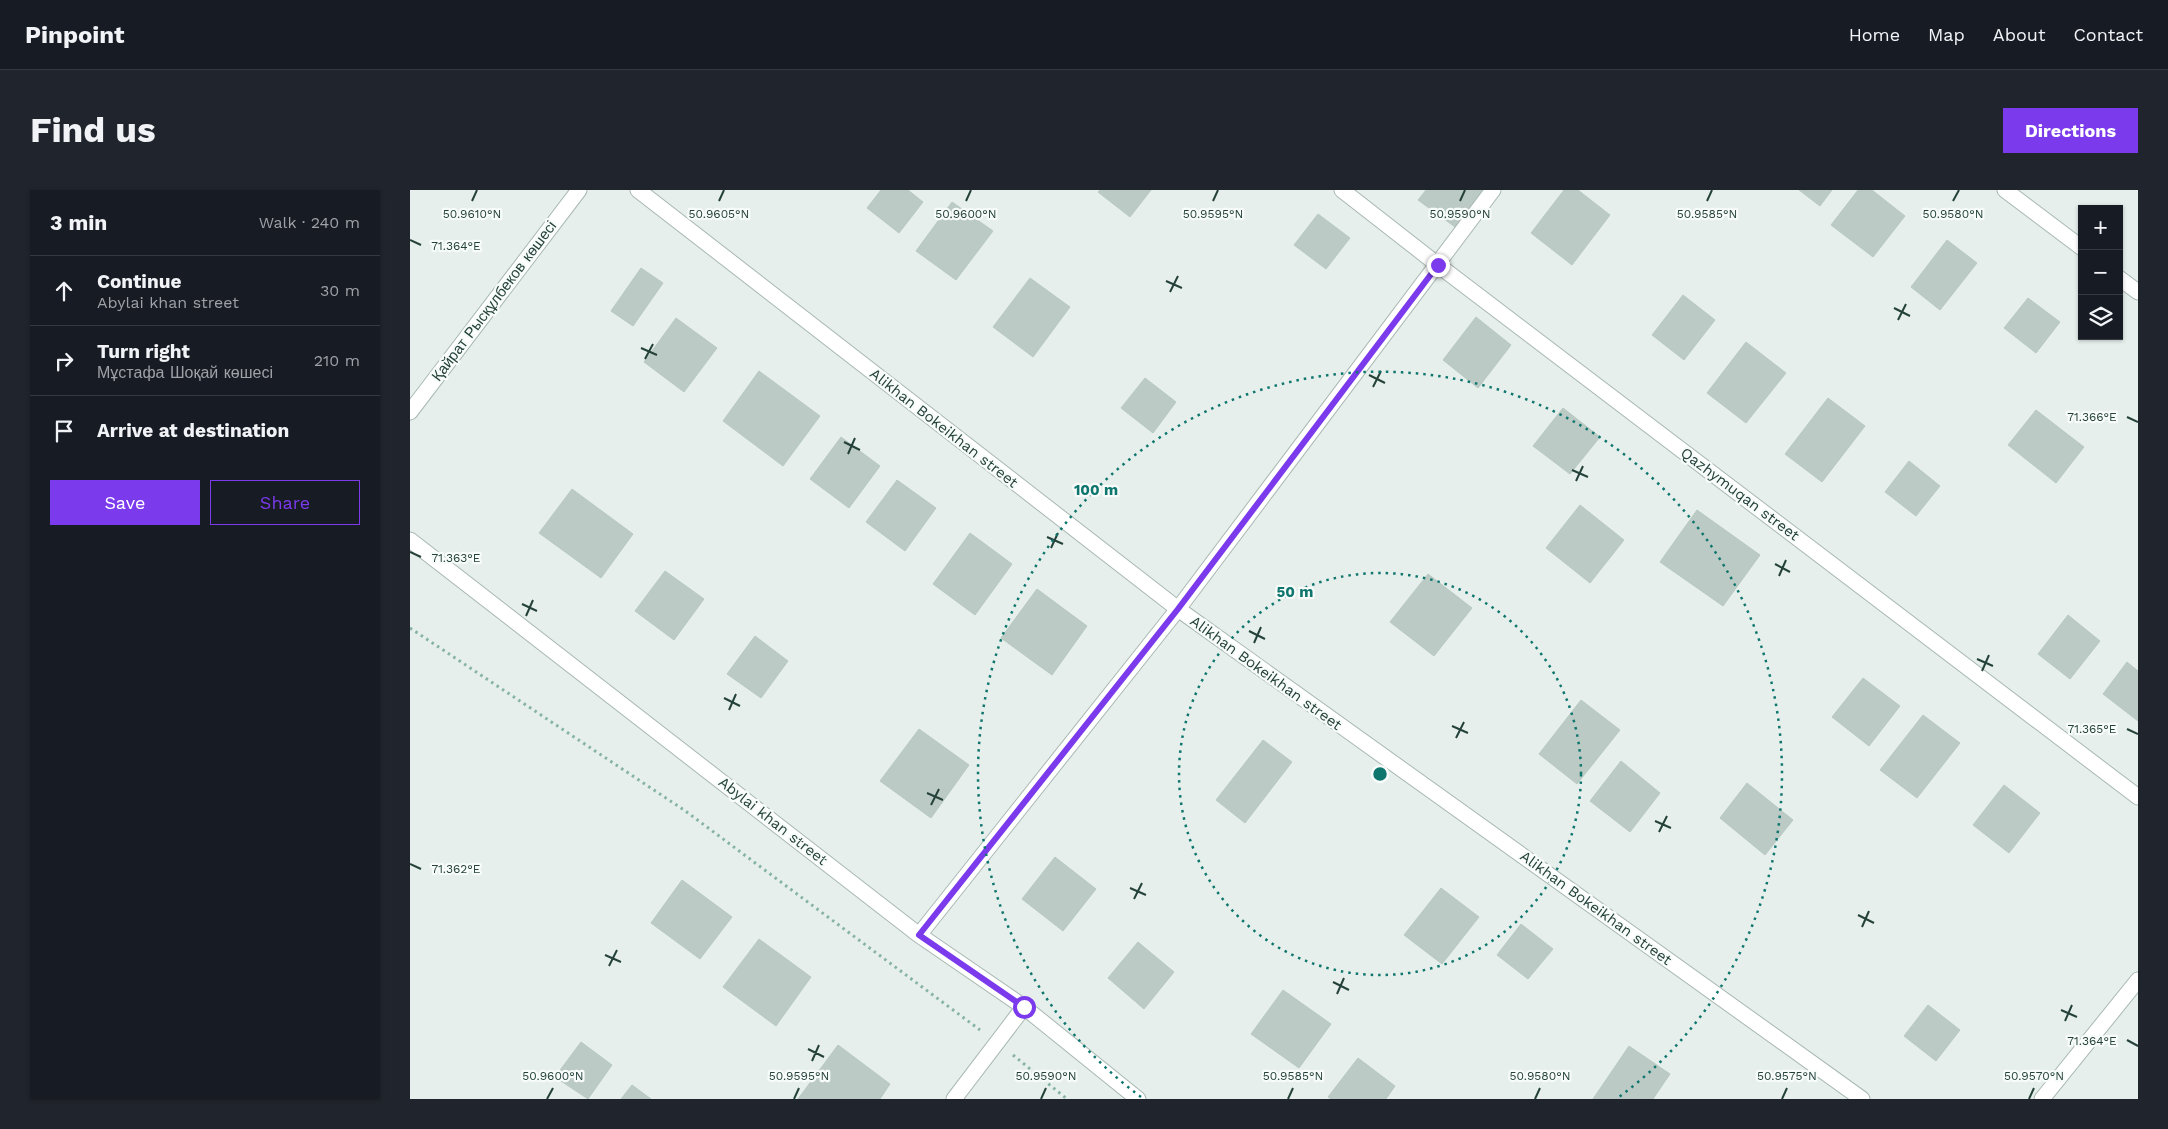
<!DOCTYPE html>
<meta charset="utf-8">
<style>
:root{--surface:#171b24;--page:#20242c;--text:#f1f3f6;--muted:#9ea1a6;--line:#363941;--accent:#7c3aed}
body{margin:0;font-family:"Work Sans",sans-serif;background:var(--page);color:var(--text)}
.controls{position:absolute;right:15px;top:15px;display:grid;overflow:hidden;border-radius:0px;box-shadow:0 1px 4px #0004}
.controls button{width:45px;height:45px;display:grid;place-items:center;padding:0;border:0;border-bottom:1px solid var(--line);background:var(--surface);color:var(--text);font:25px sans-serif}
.stop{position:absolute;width:15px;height:15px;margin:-11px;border:4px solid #7c3aed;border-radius:50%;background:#fff}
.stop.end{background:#7c3aed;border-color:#fff;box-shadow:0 1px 5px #0008}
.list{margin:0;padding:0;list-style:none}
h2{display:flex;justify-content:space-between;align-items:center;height:65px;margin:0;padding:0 20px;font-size:21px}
h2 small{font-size:16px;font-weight:400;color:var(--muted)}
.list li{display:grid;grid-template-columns:32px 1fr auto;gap:15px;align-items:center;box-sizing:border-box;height:70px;padding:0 20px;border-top:1px solid var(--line)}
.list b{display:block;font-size:19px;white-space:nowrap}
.list p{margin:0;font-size:16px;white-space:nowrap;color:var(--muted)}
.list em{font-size:16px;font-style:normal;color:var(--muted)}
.actions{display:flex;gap:10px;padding:15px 20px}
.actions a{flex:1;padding:11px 0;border:1px solid var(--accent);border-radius:0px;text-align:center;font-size:18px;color:var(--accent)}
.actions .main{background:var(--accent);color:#fff}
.icon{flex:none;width:28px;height:28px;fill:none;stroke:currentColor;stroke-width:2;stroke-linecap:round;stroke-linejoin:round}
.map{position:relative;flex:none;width:1728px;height:909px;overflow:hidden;border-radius:0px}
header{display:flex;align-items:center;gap:30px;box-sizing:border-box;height:70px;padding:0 25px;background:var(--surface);border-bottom:1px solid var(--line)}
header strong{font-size:24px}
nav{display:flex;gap:28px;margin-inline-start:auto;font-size:18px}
.intro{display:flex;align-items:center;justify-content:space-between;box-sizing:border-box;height:120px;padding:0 30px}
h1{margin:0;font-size:35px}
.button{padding:12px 22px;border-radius:0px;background:var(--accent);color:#fff;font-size:18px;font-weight:700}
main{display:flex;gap:30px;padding:0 30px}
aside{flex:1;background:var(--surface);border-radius:0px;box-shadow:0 1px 4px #0004}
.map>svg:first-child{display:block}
.building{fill:#bbcac4;stroke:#b8c9c2}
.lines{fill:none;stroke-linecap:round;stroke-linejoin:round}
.minor-casing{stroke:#a8b8b2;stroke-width:17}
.path{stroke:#86b3a5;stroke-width:3;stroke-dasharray:2.5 4;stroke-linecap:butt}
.minor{stroke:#fff;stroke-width:15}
.route{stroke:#7c3aed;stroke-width:6}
.ticks{fill:none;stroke:#24423a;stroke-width:2}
.ring{fill:none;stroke:#0f766e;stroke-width:2.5;stroke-dasharray:2.5 5}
.labels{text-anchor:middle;stroke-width:4.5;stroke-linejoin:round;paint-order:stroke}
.street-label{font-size:15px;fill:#24423a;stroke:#f7fbf9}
.ticks-label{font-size:12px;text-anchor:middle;fill:#24423a;stroke:#f7fbf9;stroke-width:4.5;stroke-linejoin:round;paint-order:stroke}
.centre{fill:#0f766e;stroke:#f7fbf9;stroke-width:2.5}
.ring-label{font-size:15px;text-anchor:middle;font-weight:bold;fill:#0f766e;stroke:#f7fbf9;stroke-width:4.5;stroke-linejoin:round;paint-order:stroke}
</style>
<header>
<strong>Pinpoint</strong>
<nav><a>Home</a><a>Map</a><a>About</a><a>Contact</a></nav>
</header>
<div class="intro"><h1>Find us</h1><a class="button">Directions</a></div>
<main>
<aside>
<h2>3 min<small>Walk · 240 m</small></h2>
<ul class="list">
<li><svg class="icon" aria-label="ahead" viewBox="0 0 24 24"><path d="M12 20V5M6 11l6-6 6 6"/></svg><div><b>Continue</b><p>Abylai khan street</p></div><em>30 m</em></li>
<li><svg class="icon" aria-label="right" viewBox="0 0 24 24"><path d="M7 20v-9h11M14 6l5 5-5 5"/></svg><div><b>Turn right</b><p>Мұстафа Шоқай көшесі</p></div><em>210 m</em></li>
<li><svg class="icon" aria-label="arrive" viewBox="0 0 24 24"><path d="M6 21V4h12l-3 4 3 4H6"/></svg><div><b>Arrive at destination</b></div></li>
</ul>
<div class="actions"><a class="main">Save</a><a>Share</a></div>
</aside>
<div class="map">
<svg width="1728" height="909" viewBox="0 0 1728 909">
<rect width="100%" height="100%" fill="#e6efeb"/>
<path class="building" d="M471 0H498L513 12 489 43 457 18Z
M690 0H741L720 27 688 2Z
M1016 0H1083L1052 42 1008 10Z
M1154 0H1168L1200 25 1162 75 1121 43Z
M1389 0H1422L1410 16Z
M1448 0H1462L1495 26 1463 67 1421 35Z
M542 12 583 41 546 90 506 61Z
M908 24 940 48 916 79 884 55Z
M1537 50 1567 73 1530 120 1501 97Z
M231 78 253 93 223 136 201 121Z
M620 88 660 117 623 167 583 137Z
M1273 105 1305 130 1274 170 1242 145Z
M1618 108 1650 132 1626 163 1594 138Z
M1066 127 1101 155 1068 198 1033 170Z
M266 128 307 158 274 202 234 172Z
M1336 152 1376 183 1336 233 1297 203Z
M349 181 410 226 373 276 313 231Z
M735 188 766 212 743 243 711 218Z
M1418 208 1455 236 1412 292 1375 264Z
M1153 218 1190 247 1160 284 1123 256Z
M1626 220 1674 257 1646 293 1598 255Z
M431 247 470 276 439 318 400 289Z
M1499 271 1530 296 1506 326 1475 302Z
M487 290 526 318 495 361 456 332Z
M162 299 223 344 191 388 129 343Z
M1170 315 1214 350 1180 393 1136 358Z
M1287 320 1350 365 1313 416 1250 372Z
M560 343 602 374 565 425 523 394Z
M255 381 294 409 264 450 225 421Z
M1018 384 1062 418 1024 466 980 432Z
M627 399 677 436 642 485 591 448Z
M1658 425 1690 451 1660 489 1628 464Z
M345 446 378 471 351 508 317 484Z
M1717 472 1728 481V531L1693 504Z
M1453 488 1490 516 1459 556 1422 527Z
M1171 510 1210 540 1167 594 1129 564Z
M1513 525 1550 553 1507 608 1470 580Z
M509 539 559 575 521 628 470 591Z
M853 550 882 572 835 633 806 610Z
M1211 571 1250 603 1220 642 1180 611Z
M1337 593 1383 630 1355 665 1310 628Z
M1594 595 1630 623 1599 663 1563 635Z
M645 667 686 699 653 741 612 709Z
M272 690 322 727 290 769 241 733Z
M1031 698 1069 727 1032 774 994 745Z
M1111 734 1143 759 1118 789 1087 765Z
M349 749 401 787 366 836 313 797Z
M728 752 764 782 734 819 698 788Z
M873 800 921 834 889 878 841 844Z
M1518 815 1550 840 1526 871 1494 846Z
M171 852 202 875 178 909 145 887Z
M428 855 480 894 470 909H388Z
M1219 856 1260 884 1243 909H1183Z
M948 868 985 896 976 909H921L918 907Z
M222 895 241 909H211Z"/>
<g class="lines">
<g class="minor-casing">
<path id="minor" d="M228 0 768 419 1452 909
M932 0 1028 75 1728 607
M1595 0 1672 58
M1709 88 1728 102
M0 222 169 0
M0 350 509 745 614 817 728 909
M509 745 768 419 1083 0
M544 909 614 817
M1632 909 1728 790"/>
</g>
<path class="path" d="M0 438 274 620 570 840
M603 865 657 909"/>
<use href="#minor" class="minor"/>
</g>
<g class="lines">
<path class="route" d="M614 817 509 745 768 419 1028 75"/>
</g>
<path class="ticks" d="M62 11 67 0M309 11 314 0M556 11 561 0M803 11 808 0M1050 11 1055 0M1297 11 1302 0M1543 11 1549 0M0 50 11 55M756 91 772 98M760 102 768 86M1484 118 1500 126M1488 130 1496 114M231 158 247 165M235 169 243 154M959 185 975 193M963 197 971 181M1717 227 1728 232M434 252 450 260M438 264 445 248M1162 280 1178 287M1166 291 1173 276M637 347 653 354M641 358 648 343M0 362 11 367M1365 374 1380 382M1369 386 1376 370M112 414 127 421M116 426 123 410M839 441 855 449M844 453 851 437M1567 469 1583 476M1572 481 1579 465M314 508 330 516M319 520 326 504M1042 536 1058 543M1717 539 1728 544M1046 548 1054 532M517 603 533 610M521 615 529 599M1245 631 1261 638M1249 642 1257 626M0 674 11 679M720 698 736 705M724 709 732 693M1448 725 1464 733M1452 737 1459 721M195 765 211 772M199 776 207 760M923 792 939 800M927 804 934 788M1651 820 1667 827M1655 831 1662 815M1717 850 1728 856M398 859 414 867M402 871 409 855M137 909 143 898M384 909 389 898M631 909 636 898M878 909 883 898M1125 909 1130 898M1372 909 1377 898M1619 909 1624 898"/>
<g class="ring">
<circle cx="970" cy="584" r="201"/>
<path d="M731 907A402 402 0 1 1 1209 907"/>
</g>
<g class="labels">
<g class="street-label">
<text transform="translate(84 111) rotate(-53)" y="5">Қайрат Рысқұлбеков көшесі</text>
<text transform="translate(534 238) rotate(38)" y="5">Alikhan Bokeikhan street</text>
<text transform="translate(1330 304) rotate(37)" y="5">Qazhymuqan street</text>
<text transform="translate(856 483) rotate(36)" y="5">Alikhan Bokeikhan street</text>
<text transform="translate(363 631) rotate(38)" y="5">Abylai khan street</text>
<text transform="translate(1186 718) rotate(36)" y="5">Alikhan Bokeikhan street</text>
</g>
</g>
<g class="ticks-label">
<text x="62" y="28">50.9610°N</text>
<text x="309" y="28">50.9605°N</text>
<text x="556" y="28">50.9600°N</text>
<text x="803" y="28">50.9595°N</text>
<text x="1050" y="28">50.9590°N</text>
<text x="1297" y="28">50.9585°N</text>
<text x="1543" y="28">50.9580°N</text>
<text x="46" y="60">71.364°E</text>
<text x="1682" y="231">71.366°E</text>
<text x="46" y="372">71.363°E</text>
<text x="1682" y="543">71.365°E</text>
<text x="46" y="683">71.362°E</text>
<text x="1682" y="855">71.364°E</text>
<text x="143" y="890">50.9600°N</text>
<text x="389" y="890">50.9595°N</text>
<text x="636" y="890">50.9590°N</text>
<text x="883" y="890">50.9585°N</text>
<text x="1130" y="890">50.9580°N</text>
<text x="1377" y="890">50.9575°N</text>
<text x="1624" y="890">50.9570°N</text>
</g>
<circle cx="970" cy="584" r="8" class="centre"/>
<g class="ring-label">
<text x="686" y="305">100 m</text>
<text x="885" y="407">50 m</text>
</g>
</svg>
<div class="controls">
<button>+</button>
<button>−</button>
<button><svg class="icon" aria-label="layers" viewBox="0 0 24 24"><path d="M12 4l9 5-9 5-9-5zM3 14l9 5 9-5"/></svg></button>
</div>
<div class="stop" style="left:614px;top:817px"></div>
<div class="stop end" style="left:1028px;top:75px"></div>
</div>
</main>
